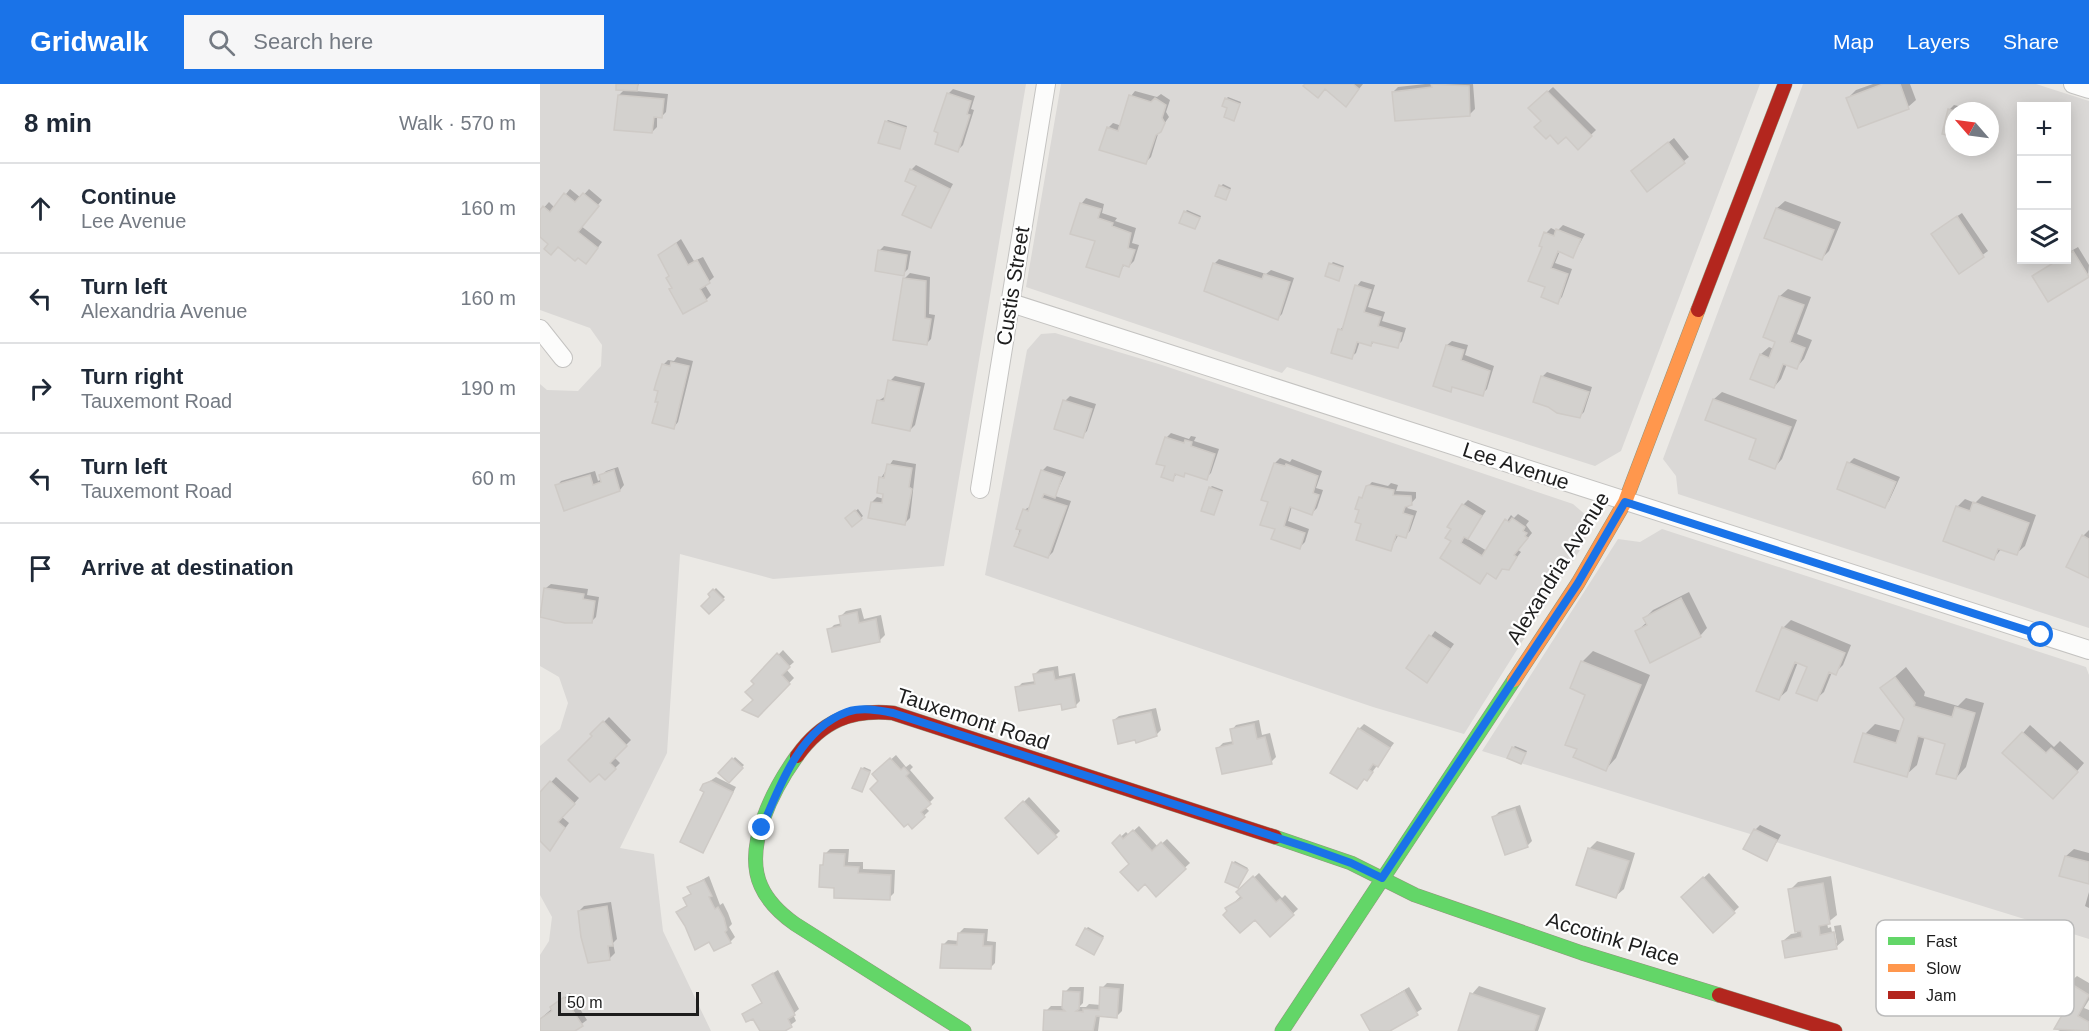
<!DOCTYPE html>
<meta charset="utf-8">
<style>
:root{--surface:#fff;--page:#f6f6f7;--text:#1f2937;--muted:#747a83;--line:#e0e1e3;--accent:#1a73e8}
body{margin:0;font-family:Helvetica,sans-serif;background:var(--page);color:var(--text)}
.controls{position:absolute;right:18px;top:18px;display:grid;overflow:hidden;border-radius:0px;box-shadow:0 3px 15px #0003}
.controls button{width:54px;height:54px;display:grid;place-items:center;padding:0;border:0;border-bottom:2px solid var(--line);background:var(--surface);color:var(--text);font:30px sans-serif}
.compass{position:absolute;left:1405px;top:18px;width:54px;height:54px;border-radius:50%;background:var(--surface);box-shadow:0 3px 15px #0003;rotate:298deg}
.scale{position:absolute;left:18px;bottom:15px;width:141px;box-sizing:border-box;padding-left:6px;border:3px solid #1d1d1d;border-top:0;font-size:16px;line-height:21px;white-space:nowrap;color:#1d1d1d;-webkit-text-stroke:4px #fff;paint-order:stroke}
.stop{position:absolute;width:18px;height:18px;margin:-14px;border:4px solid #1a73e8;border-radius:50%;background:#fff}
.stop.end{background:#1a73e8;border-color:#fff;box-shadow:0 2px 6px #0008}
.list{margin:0;padding:0;list-style:none}
h2{display:flex;justify-content:space-between;align-items:center;height:78px;margin:0;padding:0 24px;font-size:26px}
h2 small{font-size:20px;font-weight:400;color:var(--muted)}
.list li{display:grid;grid-template-columns:39px 1fr auto;gap:18px;align-items:center;box-sizing:border-box;height:90px;padding:0 24px;border-top:2px solid var(--line)}
.list b{display:block;font-size:22px;white-space:nowrap}
.list p{margin:0;font-size:20px;white-space:nowrap;color:var(--muted)}
.list em{font-size:20px;font-style:normal;color:var(--muted)}
.icon{flex:none;width:33px;height:33px;fill:none;stroke:currentColor;stroke-width:2;stroke-linecap:round;stroke-linejoin:round}
.map{position:relative;flex:none;width:1549px;height:947px;overflow:hidden}
header{display:flex;align-items:center;gap:36px;box-sizing:border-box;height:84px;padding:0 30px;background:var(--accent);color:#fff}
header strong{font-size:28px}
nav{display:flex;gap:33px;margin-inline-start:auto;font-size:21px}
.search{width:420px;height:54px;background:var(--page);display:flex;align-items:center;gap:15px;box-sizing:border-box;padding:0 21px;border-radius:0px;color:var(--muted);font-size:22px}
main{display:flex}
aside{flex:1;background:var(--surface)}
.map>svg:first-child{display:block}
.residential{fill:#dad8d6;fill-rule:evenodd}
.shadow{fill:#0003}
.building{fill:#d3d1ce;stroke:#cecac6;stroke-width:1.5}
.lines{fill:none;stroke-linecap:round;stroke-linejoin:round}
.street-casing{stroke:#c4c3c1;stroke-width:20}
.fast-casing{stroke:#93947d;stroke-width:15}
.slow-casing{stroke:#93947d;stroke-width:15}
.jam-casing{stroke:#93947d;stroke-width:15}
.street{stroke:#fcfcfb;stroke-width:18}
.fast{stroke:#63d668;stroke-width:14}
.slow{stroke:#ff974d;stroke-width:14}
.jam{stroke:#b3261e;stroke-width:14}
.route{stroke:#1a73e8;stroke-width:8}
.labels{text-anchor:middle;stroke-width:4.5;stroke-linejoin:round;paint-order:stroke}
.street-label{font-size:21px;fill:#1d1d1d;stroke:#fff}
.key{fill:#fff;stroke:#bbb;stroke-width:1.5}
.key-label{font-size:16px;fill:#1d1d1d}
</style>
<header>
<strong>Gridwalk</strong>
<div class="search"><svg class="icon" aria-label="search" viewBox="0 0 24 24"><circle cx="10" cy="10" r="6"/><path d="M15 15l6 6"/></svg>Search here</div>
<nav><a>Map</a><a>Layers</a><a>Share</a></nav>
</header>
<main>
<aside>
<h2>8 min<small>Walk · 570 m</small></h2>
<ul class="list">
<li><svg class="icon" aria-label="ahead" viewBox="0 0 24 24"><path d="M12 20V5M6 11l6-6 6 6"/></svg><div><b>Continue</b><p>Lee Avenue</p></div><em>160 m</em></li>
<li><svg class="icon" aria-label="left" viewBox="0 0 24 24"><path d="M17 20v-9H6M10 6l-5 5 5 5"/></svg><div><b>Turn left</b><p>Alexandria Avenue</p></div><em>160 m</em></li>
<li><svg class="icon" aria-label="right" viewBox="0 0 24 24"><path d="M7 20v-9h11M14 6l5 5-5 5"/></svg><div><b>Turn right</b><p>Tauxemont Road</p></div><em>190 m</em></li>
<li><svg class="icon" aria-label="left" viewBox="0 0 24 24"><path d="M17 20v-9H6M10 6l-5 5 5 5"/></svg><div><b>Turn left</b><p>Tauxemont Road</p></div><em>60 m</em></li>
<li><svg class="icon" aria-label="arrive" viewBox="0 0 24 24"><path d="M6 21V4h12l-3 4 3 4H6"/></svg><div><b>Arrive at destination</b></div></li>
</ul>
</aside>
<div class="map">
<svg width="1549" height="947" viewBox="0 0 1549 947">
<rect width="100%" height="100%" fill="#ebe9e5"/>
<path class="residential" d="M0 0H486L404 482 233 495 140 470 127 669 80 764 114 770 123 847 171 947H0V871L9 857 12 833 0 811V662L20 645 28 619 19 593 0 582V300L7 306 38 307 61 282 62 261 50 244 0 226Z
M521 0H1220L1081 367 1055 382 747 283 742 289 486 203Z
M1263 0H1496L1549 17V544L1138 410 1136 392 1123 375ZM1482 22H1526V176H1482ZM1414 27H1450V63H1414Z
M515 249 622 281 1033 420 1047 432 1045 458 924 650 833 623 445 491 487 266 501 250Z
M1122 445 1546 583 1549 591V855L942 667 1078 455 1100 458Z"/>
<path class="shadow" d="M78 0H99L95 7 128 10 126 28 121 33 117 32V43L112 48 79 11 85 5Z
M767 0H823L806 21 786 3Z
M885 0H933L935 25 930 30 853 8 858 3Z
M1333 0H1370L1376 16 1368 23 1308 14 1316 6Z
M1013 3 1056 46 1038 63 1026 50 1002 36 990 24Z
M413 5 435 12 431 25 434 26 423 61 418 66 408 10Z
M595 7 617 13 621 10 630 16 626 28 629 33 619 47 611 73 606 78 568 44 573 39 582 42 591 12Z
M688 13 701 18 694 35 686 15Z
M1414 21 1439 27 1409 26Z
M348 36 367 42 360 64 346 38Z
M1134 54 1149 73 1108 106 1098 83Z
M376 81 413 100 390 142 371 86Z
M683 100 691 104 686 114 681 102Z
M30 105 41 114 49 105 62 116 41 142 62 158 50 174 10 159 0 150V128L9 118 15 124Z
M546 114 564 120 562 129 577 134 575 137 596 144 592 159 599 161 594 177 589 182 585 180 578 191 556 156 532 149 542 119Z
M1245 117 1301 138 1289 167 1282 174 1226 153 1237 124Z
M647 126 661 132 656 141 645 128Z
M1422 129 1448 167 1419 188 1398 145Z
M1023 141 1045 150 1033 172 1020 167 1015 179 1032 185 1022 213 1017 218 1007 202 997 180 1006 149 1011 144 1017 147Z
M141 155 154 177 163 173 174 193 165 201 171 211 166 216 131 191 125 167Z
M344 162 371 167 368 185 363 190 339 167Z
M1538 163 1549 181 1548 192H1494L1518 176H1526V170Z
M679 175 726 190 731 186 754 194 742 230 737 235 674 180Z
M793 178 804 182 798 195 791 180Z
M370 189 390 193 389 230 395 231 391 255 386 260 365 194Z
M821 197 835 201 828 223 845 228 842 237 866 244 862 257 857 262 835 257 831 261 820 257 816 269 811 273 800 246 805 240 817 202Z
M1248 205 1271 213 1257 250 1272 256 1264 275 1257 283 1247 280 1241 295 1234 303 1221 270 1229 263 1234 265 1237 257 1225 252 1240 212Z
M912 257 928 261 925 271 954 282 947 305 942 310 914 302 910 306 907 261Z
M137 273 153 277 138 338 134 343 119 317 120 306 123 281 128 276 134 277Z
M1007 288 1052 303 1044 328 1040 332 1002 293Z
M355 292 385 299 375 341 370 346 338 317 346 312 350 297Z
M1182 308 1257 336 1242 375 1235 383 1218 354 1167 335 1174 315Z
M530 312 556 320 547 347 542 352 525 317Z
M631 349 649 355 651 352 656 353 654 357 679 365 671 389 666 394 647 388 643 391 638 389 632 395 627 382 626 354Z
M740 374 750 378 752 375 782 387 776 404 783 406 777 424 772 429 752 422 748 437 769 445 765 458 760 463 737 444 730 417 723 415 735 379Z
M1314 374 1360 393 1349 417 1345 422 1309 379Z
M353 376 376 380 370 434 365 439 332 418 337 413 344 415 341 394Z
M507 382 526 388 515 412 531 417 513 468 508 473 476 461 484 426 491 422 502 387Z
M78 383 84 401 80 406 17 402 21 397 55 387 58 397 62 395 61 392 66 387Z
M832 398 848 402 851 399 858 401 856 407 876 408V414L867 424 877 427 870 447 865 452 859 450 850 466 823 439 827 403Z
M672 402 683 406 674 430 670 404Z
M1442 412 1496 431 1485 462 1477 469 1462 464 1454 474 1417 423 1425 415 1435 419Z
M928 416 946 427 926 454 947 467 971 431 974 434 978 430 989 437 986 441 992 449 978 466 981 468 968 485 963 484 956 493 948 488 940 498 913 456 923 421Z
M318 425 323 432 312 441 307 434Z
M1549 446V492L1543 452Z
M11 500 48 505 47 511 59 513 56 533 51 538 6 504Z
M176 504 185 513 169 528 172 513 170 510Z
M1149 508 1167 544 1160 552 1096 548 1107 538 1105 534 1113 526Z
M321 524 324 535 341 531 345 551 340 556 289 546 294 541 302 539 301 532 306 527Z
M1251 536 1311 561 1303 581 1295 589 1292 588 1284 608 1276 615 1269 582 1258 578 1247 607 1239 614 1243 544Z
M895 547 914 560 891 592 868 584Z
M243 566 254 578 246 585 254 594 218 631 216 600 213 597Z
M1053 567 1110 591 1076 674 1066 685 1039 665 1047 610 1042 578Z
M518 582 519 592 535 589 540 617 535 622 477 604 482 599 496 597 495 590 500 585Z
M1366 583 1385 608 1384 612 1418 622 1426 614 1444 619 1426 683 1416 694 1406 659 1385 652 1377 681 1366 691 1325 650 1335 640 1362 647 1366 635 1342 604Z
M616 624 621 646 616 651 574 636 579 632Z
M69 633 91 656 74 673 80 679 65 694 59 688 52 650Z
M719 636 722 651 730 649 736 673 731 678 678 664 683 659 694 657 692 646 696 641Z
M824 640 854 659 827 695 819 645Z
M1490 641 1514 663 1520 657 1544 679 1521 706 1483 649Z
M975 662 987 667 982 676 973 664Z
M356 671 366 683 370 680 373 683 370 686 394 714 385 723 389 727 372 743 340 697 339 686Z
M195 673 204 681 189 697 180 689Z
M324 683 331 686 322 706V685Z
M16 693 39 714 22 733 29 739 10 765 0 755V710Z
M176 693 196 703 163 767 166 707 164 701Z
M489 713 520 747 498 768 467 734Z
M980 721 992 757 987 762 954 733 959 728Z
M1220 741 1241 751 1227 775 1215 746Z
M599 742 618 763 627 755 650 779 616 810 574 759 586 748 589 751Z
M1057 757 1095 769 1084 805 1076 812 1038 800 1050 764Z
M290 765H309L308 778H323V785L355 786 354 809 349 814 296 802 281 782 285 778V770Z
M1534 765 1549 769V799L1526 772Z
M695 777 708 784 698 802 693 779Z
M719 789 742 814 745 811 758 825 730 850 715 834 687 825 702 811 698 808Z
M1169 789 1199 823 1173 847 1148 808Z
M169 792 180 821 183 819 188 829 192 840 189 843 195 853 190 858 169 856 147 841 138 828 148 821 145 814 152 808 149 803Z
M1291 792 1297 831 1287 839 1288 844 1291 843 1294 859H1297L1294 842 1301 841 1304 856 1296 863 1243 857 1251 850 1257 849 1250 806 1258 798Z
M1549 808V824L1545 822Z
M71 818 77 855 73 859 75 869 70 874 50 877 39 827 44 822Z
M548 843 564 852 556 867 546 845Z
M424 844 448 845 447 857 456 858 455 879 450 884 403 861 408 856 419 857V849Z
M238 886 259 925 253 930 256 937 242 947H221L214 933 204 930 223 918 214 901Z
M1537 892 1549 899V916L1544 924 1549 926V947H1520L1516 945 1527 926 1529 899Z
M567 899 584 900 582 927 577 932 560 931 558 947H505L506 927 511 922H524L525 908 530 903H544L543 919 539 923H546L549 920 561 921 562 904Z
M939 902 1006 924 998 947H919L932 910Z
M869 903 882 925 847 947H832L823 931Z
M30 909 47 936 32 947H0V935Z"/>
<path class="building" d="M76 0H98L97 7 76 6Z
M765 0H813L819 5 806 23 785 5 778 14 763 2Z
M891 0 929 2 930 32 855 37 852 8 892 3Z
M1343 0H1360L1369 25 1318 44 1306 14Z
M1007 7 1052 52 1038 66 1026 53 1018 60 1010 51 1006 55 994 43 1001 37 988 24Z
M407 9 431 17 427 30 430 31 418 68 395 60 398 49 394 47Z
M78 11 124 15 122 34 114 33 112 49 74 46Z
M589 11 611 18 615 14 626 21 622 34 625 39 621 48 616 51 606 80 559 66 567 43 578 47Z
M685 14 700 20 694 37 684 33 687 24 682 22Z
M1408 25 1415 27 1414 53 1402 50Z
M345 37 366 44 360 65 338 59Z
M1128 58 1145 79 1107 108 1091 87Z
M370 85 410 105 391 144 362 131 376 102 365 97Z
M679 101 690 106 686 116 675 112Z
M24 109 35 118 43 109 59 122 38 148 58 164 46 180 38 174 35 177 18 163 11 171 4 165 8 160 0 153V126L3 122 10 128Z
M540 119 561 125 558 134 573 139 572 142 591 149 588 164 595 166 589 183 583 181 579 193 546 183 555 157 530 150Z
M1236 124 1294 146 1282 176 1224 154Z
M644 127 660 134 655 145 639 139Z
M1417 132 1444 173 1419 190 1391 150Z
M1016 145 1041 155 1033 174 1018 167 1011 184 1028 190 1018 220 1001 213 1005 203 988 197 1002 163 999 162 1004 148 1014 152Z
M136 159 148 181 157 176 170 199 160 205 167 217 143 230 129 205 132 204 126 194 129 192 118 171Z
M338 166 367 171 364 192 335 187Z
M1533 167 1549 193 1508 218 1492 192 1518 176H1526V171Z
M673 179 722 195 724 190 750 198 738 236 664 207Z
M789 179 803 184 799 197 785 192Z
M363 194 386 197 385 234 391 235 387 261 353 256Z
M815 201 831 206 824 228 841 233 838 242 862 249 858 264 832 258 831 262 817 258 812 275 791 269 798 245 802 246Z
M1239 212 1264 221 1250 258 1265 264 1257 285 1243 280 1234 304 1210 295 1220 270 1229 274 1235 258 1223 253Z
M906 261 924 266 921 276 950 287 943 312 912 303 911 308 893 302Z
M131 278 149 282 134 345 112 339 118 318H115L118 307 114 306 116 299 122 280 130 282Z
M1001 292 1049 308 1040 334 1017 329 1008 323 993 318Z
M348 296 380 303 370 347 332 339 337 316 344 317Z
M1173 315 1251 343 1235 385 1209 375 1216 355 1165 336Z
M523 316 552 325 543 354 514 345Z
M625 353 644 359 645 356 652 358 651 362 675 370 667 396 645 389 644 393 635 390 633 397 621 393 625 382 616 380Z
M1307 378 1356 398 1345 424 1297 405Z
M734 379 745 382 746 380 778 392 773 409 779 411 772 431 750 423 744 442 765 449 760 465 731 455 735 445 720 441 728 418 721 416Z
M347 380 372 384 369 403 372 405 365 441 328 434 331 418 342 419 343 410 337 409 339 393 344 394Z
M74 386 80 407 24 427 15 401 50 391 53 401 61 398 59 391Z
M501 386 522 393 515 414 504 410 502 414 527 422 508 474 474 462 481 446 476 445 483 425 488 427Z
M829 401 854 406 853 411 871 412 872 421 865 423 863 429 873 432 866 454 856 451 851 467 816 456 821 440 815 438 819 426 815 425 819 413 822 414 826 402Z
M669 403 682 408 674 431 661 427Z
M1433 418 1489 439 1477 471 1458 465 1454 476 1403 457 1416 422 1430 427Z
M922 420 942 432 928 455 924 453 921 459 942 472 965 435 969 438 972 434 985 443 983 447 987 449 985 452 988 454 974 471 977 473 969 486 962 485 956 495 947 489 940 500 900 474 911 457 905 454 911 445 907 443Z
M315 426 322 435 312 443 305 434Z
M1542 451 1549 455V494L1526 483Z
M4 504 44 510 43 515 55 517 52 539H25L0 533Z
M173 505 184 516 169 530 161 522 170 513 168 510Z
M1141 514 1161 553 1110 579 1095 547 1107 541 1103 534Z
M317 528 319 539 336 535 340 558 292 568 287 545 301 542 299 532Z
M1242 543 1305 569 1296 591 1289 588 1277 617 1256 609 1267 583 1255 578 1239 616 1216 607Z
M889 551 910 565 887 599 866 584Z
M237 569 250 583 242 591 250 600 218 633 202 626 213 616 205 608 214 600 211 597Z
M1041 577 1101 601 1066 687 1033 673 1037 665 1025 661 1045 611 1030 604Z
M513 587 515 596 531 593 536 623 522 626 521 620 479 627 475 603 495 600 493 590Z
M1355 593 1375 619 1374 622 1412 633 1415 623 1435 629 1416 695 1396 690 1405 660 1378 652 1367 693 1314 678 1323 649 1356 659 1364 635 1340 604Z
M611 628 617 652 596 659 595 656 578 660 573 636Z
M63 637 87 662 70 679 76 685 65 696 59 690 50 698 28 676 52 652 50 650Z
M714 640 717 655 725 653 732 680 682 690 676 664 693 660 690 645Z
M818 644 850 664 838 683 833 680 829 686 833 688 827 697 824 695 817 705 790 689Z
M1482 648 1506 669 1511 664 1538 688 1513 715 1462 669Z
M972 663 986 669 981 680 967 674Z
M192 674 203 684 189 699 178 689Z
M350 674 361 686 364 683 369 689 366 692 391 720 381 728 385 733 372 745 368 740 364 743 330 705 338 697 332 690Z
M321 684 330 688 322 708 312 704Z
M10 697 35 720 18 738 25 744 10 767 0 757V708Z
M171 697 193 708 163 769 140 758 164 708 160 706 163 700Z
M483 717 517 753 498 770 465 734Z
M975 725 988 763 965 771 952 733Z
M1214 745 1237 756 1227 777 1203 765Z
M593 746 612 767 621 758 646 785 616 813 605 800 598 807 580 788 589 780 572 759 580 751 583 755Z
M1048 764 1089 777 1076 814 1036 801Z
M284 769 305 770 304 782 319 783 318 789 351 791 350 816 294 814V804L279 803 280 781H283Z
M1525 772 1549 778V800L1519 792Z
M692 778 708 786 698 804 685 798Z
M713 792 736 818 740 815 754 831 730 853 715 836 700 849 683 831 687 827 685 824 702 814 696 808Z
M1163 793 1195 829 1173 849 1141 813Z
M164 796 172 812 169 813 175 825 178 823 184 834 187 846 185 848 191 859 174 867 169 858 155 866 145 842 136 828 147 822 143 814 151 810 147 803Z
M1283 799 1290 840 1279 842 1280 851 1294 848 1297 865 1245 874 1242 857 1262 853 1261 847 1255 848 1248 805Z
M67 822 73 862H68L70 876 48 879 41 853 38 827Z
M545 844 563 854 554 871 536 861Z
M418 849 444 850 443 862H452L451 885 400 884 402 860 417 861Z
M233 889 255 931 248 935 252 943 245 947H220L213 935 206 938 202 930 222 919 212 901Z
M1528 898 1549 911 1538 932 1549 938V947L1514 945 1525 926 1515 920Z
M560 903 579 905 577 934 556 932 553 947H503L504 926 525 927 522 924 523 907 540 908 539 925 536 927 543 928V925L559 926Z
M864 907 878 931 850 947H830L821 931Z
M930 909 999 932 994 947H918Z
M24 913 43 942 35 947H0V935L12 927 10 923Z"/>
<g class="lines">
<g class="street-casing">
<path id="street" d="M1533 0 1549 5
M471 219 1549 566
M0 245 23 274
M440 405 506 0"/>
</g>
<g class="fast-casing">
<path id="fast" d="M257 672C234 704 203 762 221 802 228 818 241 830 255 840L424 947
M735 753 811 779 875 811 1042 869 1179 911
M742 947 974 596"/>
</g>
<g class="slow-casing">
<path id="slow" d="M974 596 1038 499 1085 418 1158 226"/>
</g>
<g class="jam-casing">
<path id="jam" d="M1158 226 1245 0
M257 672C282 637 311 625 353 629L735 753
M1179 911 1295 947"/>
</g>
<use href="#street" class="street"/>
<use href="#fast" class="fast"/>
<use href="#slow" class="slow"/>
<use href="#jam" class="jam"/>
</g>
<g class="lines">
<path class="route" d="M222 744C239 703 260 645 307 628 322 623 338 626 353 629L769 764 811 779 842 794 1038 499 1085 418 1501 551"/>
</g>
<g class="labels">
<g class="street-label">
<text transform="translate(473 202) rotate(-81)" y="7">Custis Street</text>
<text transform="translate(976 382) rotate(18)" y="7">Lee Avenue</text>
<text transform="translate(1018 484) rotate(-58)" y="7">Alexandria Avenue</text>
<text transform="translate(433 635) rotate(18)" y="7">Tauxemont Road</text>
<text transform="translate(1073 855) rotate(17)" y="7">Accotink Place</text>
</g>
</g>
<rect x="1336" y="836" width="198" height="96" rx="9" class="key"/>
<rect x="1348" y="853" width="27" height="8" fill="#63d668"/>
<rect x="1348" y="880" width="27" height="8" fill="#ff974d"/>
<rect x="1348" y="907" width="27" height="8" fill="#b3261e"/>
<g class="key-label">
<text x="1386" y="863">Fast</text>
<text x="1386" y="890">Slow</text>
<text x="1386" y="917">Jam</text>
</g>
</svg>
<div class="controls">
<button>+</button>
<button>−</button>
<button><svg class="icon" aria-label="layers" viewBox="0 0 24 24"><path d="M12 4l9 5-9 5-9-5zM3 14l9 5 9-5"/></svg></button>
</div>
<svg class="compass" viewBox="-18 -18 36 36"><path d="M0-13l5 13h-10z" fill="#e53935"/><path d="M0 13l5-13h-10z" fill="#747a83"/></svg>
<div class="scale">50 m</div>
<div class="stop" style="left:1501px;top:551px"></div>
<div class="stop end" style="left:222px;top:744px"></div>
</div>
</main>
